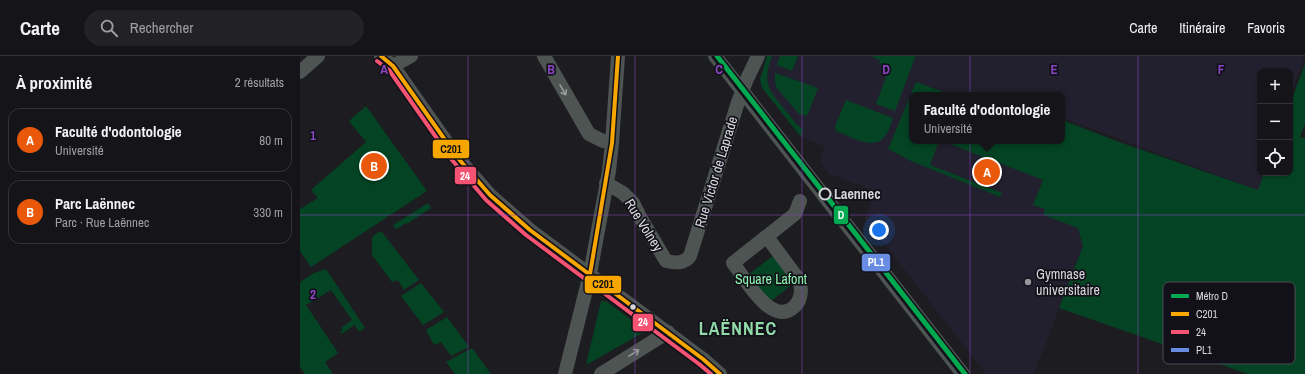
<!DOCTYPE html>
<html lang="fr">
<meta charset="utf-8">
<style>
:root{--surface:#151519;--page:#222226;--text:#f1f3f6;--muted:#9d9fa2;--line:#343438;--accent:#ea580c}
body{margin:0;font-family:"Archivo Narrow",sans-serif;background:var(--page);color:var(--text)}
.controls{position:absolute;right:12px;top:12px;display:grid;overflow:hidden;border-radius:8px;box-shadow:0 1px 3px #0004}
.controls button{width:36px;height:36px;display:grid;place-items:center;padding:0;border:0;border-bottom:1px solid var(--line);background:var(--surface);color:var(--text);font:20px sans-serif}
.you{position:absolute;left:579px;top:174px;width:14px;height:14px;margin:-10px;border:3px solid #fff;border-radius:50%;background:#1a73e8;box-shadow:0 0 0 6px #1a73e833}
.badge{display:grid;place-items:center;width:26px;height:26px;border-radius:50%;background:var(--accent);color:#fff;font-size:13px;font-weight:700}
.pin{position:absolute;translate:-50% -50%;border:2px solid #fff;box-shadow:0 1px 4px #0006}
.popup{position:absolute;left:609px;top:36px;width:156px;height:52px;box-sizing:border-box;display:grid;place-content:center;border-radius:8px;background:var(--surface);filter:drop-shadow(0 1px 3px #0005);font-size:13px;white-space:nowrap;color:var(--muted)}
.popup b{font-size:15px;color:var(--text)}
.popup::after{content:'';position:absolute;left:50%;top:100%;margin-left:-8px;border:8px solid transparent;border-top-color:var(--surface)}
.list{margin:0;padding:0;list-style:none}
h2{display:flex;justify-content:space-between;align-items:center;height:52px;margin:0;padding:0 16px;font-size:17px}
h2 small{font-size:13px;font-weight:400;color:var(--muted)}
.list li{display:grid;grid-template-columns:26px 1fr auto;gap:12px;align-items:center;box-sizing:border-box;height:64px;margin:0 8px 8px;padding:0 8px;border:1px solid var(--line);border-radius:12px}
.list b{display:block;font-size:15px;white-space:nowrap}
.list p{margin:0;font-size:13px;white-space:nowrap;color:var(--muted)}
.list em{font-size:13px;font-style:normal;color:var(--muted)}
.icon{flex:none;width:22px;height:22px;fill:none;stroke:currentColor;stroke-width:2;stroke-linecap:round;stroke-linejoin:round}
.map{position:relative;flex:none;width:1005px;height:318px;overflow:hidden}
header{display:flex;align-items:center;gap:24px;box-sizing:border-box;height:56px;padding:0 20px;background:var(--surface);border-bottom:1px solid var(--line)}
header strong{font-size:19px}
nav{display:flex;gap:22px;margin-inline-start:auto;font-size:14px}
.search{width:280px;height:36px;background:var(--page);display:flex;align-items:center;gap:10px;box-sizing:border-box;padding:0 14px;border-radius:22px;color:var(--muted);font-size:15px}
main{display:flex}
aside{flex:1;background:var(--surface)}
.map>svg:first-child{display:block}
.built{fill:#22202e}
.green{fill:#044424}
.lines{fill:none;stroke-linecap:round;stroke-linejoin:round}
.minor{stroke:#4e5451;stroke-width:14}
.bus-1-casing{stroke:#121119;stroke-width:7}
.bus-2-casing{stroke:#121119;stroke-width:7}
.bus-3-casing{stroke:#121119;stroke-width:7}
.bus-1{stroke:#f7a600;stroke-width:4}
.bus-2{stroke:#f65372;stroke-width:4}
.bus-3{stroke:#688ce2;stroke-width:4}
.metro-1-casing{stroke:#121119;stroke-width:8}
.metro-1{stroke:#00a950;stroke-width:5}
.oneway{stroke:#999c9d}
.grid{fill:none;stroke:#8946c3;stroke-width:1;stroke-opacity:0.55}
.stop-dot{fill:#121119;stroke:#d6d6dc;stroke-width:2}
.poi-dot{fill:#95959b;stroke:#121119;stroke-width:1.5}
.bus-dot{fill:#d6d6dc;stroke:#121119;stroke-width:1.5}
.labels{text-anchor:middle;stroke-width:3.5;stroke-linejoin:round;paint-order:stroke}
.street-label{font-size:14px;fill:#d6d6dc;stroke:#121119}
.stop-label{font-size:14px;font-weight:bold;fill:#d6d6dc;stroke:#121119;text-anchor:start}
.poi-label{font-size:14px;fill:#d6d6dc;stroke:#121119;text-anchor:start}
.park-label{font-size:14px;fill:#8ef2af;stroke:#121119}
.district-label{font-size:18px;font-weight:bold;letter-spacing:1px;fill:#91d9a7;stroke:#121119}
.key{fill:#121119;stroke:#4d4c54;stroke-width:1}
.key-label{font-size:11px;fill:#d6d6dc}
.grid-label{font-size:13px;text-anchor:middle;font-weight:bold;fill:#8946c3;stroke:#121119;stroke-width:3.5;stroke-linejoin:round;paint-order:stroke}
.line-badge{stroke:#121119;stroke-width:1.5}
.badge-label{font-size:11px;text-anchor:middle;font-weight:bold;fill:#fff}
.pale-badge-label{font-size:11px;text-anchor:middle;font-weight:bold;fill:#111}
</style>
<header>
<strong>Carte</strong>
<div class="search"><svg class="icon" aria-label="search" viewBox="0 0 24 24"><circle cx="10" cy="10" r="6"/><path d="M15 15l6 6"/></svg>Rechercher</div>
<nav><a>Carte</a><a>Itinéraire</a><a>Favoris</a></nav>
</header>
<main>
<aside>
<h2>À proximité<small>2 résultats</small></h2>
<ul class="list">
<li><span class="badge">A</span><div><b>Faculté d'odontologie</b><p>Université</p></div><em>80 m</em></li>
<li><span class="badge">B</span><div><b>Parc Laënnec</b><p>Parc · Rue Laënnec</p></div><em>330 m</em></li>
</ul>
</aside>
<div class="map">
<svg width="1005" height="318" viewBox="0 0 1005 318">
<rect width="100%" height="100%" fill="#1c1c21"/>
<path class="built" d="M467 0H1005L990 42V15H960V117H964L958 134 762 62V39H612V85H762V64L822 87 734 318H686L565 163 575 135 529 118 520 105 525 91 501 81 462 32 460 23Z"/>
<path class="green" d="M467 0H472C462 29 468 33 486 55 491 61 496 69 503 73L501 81 462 32 460 23Z
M480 0H498L492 15 477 9Z
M570 0H615V2L595 55 576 48 589 13 586 12V10L579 7 580 4Z
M1005 8V68L1000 81 1005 82V318H948L759 252 783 190 778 172 743 159 745 153 733 149 743 124 642 85H762V64L822 87 958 134 964 117H990V48Z
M475 17 518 32 508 58 506 60 499 58 476 31 475 25Z
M616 26 652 39H612V85H639L630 109 702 137 700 141 611 105 588 93Z
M546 44 593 62C591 68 589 75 585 80 574 96 550 80 536 75L535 70Z
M66 50 127 135 11 211 0 195V153L18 142 11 134 66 86 49 65Z
M128 147 131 152 107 168 106 167 96 173 93 169Z
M79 176H82L119 224 104 234 98 224 92 226 72 199V184L73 180Z
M474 199 495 226 469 247 448 219Z
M26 213 65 272 59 276 55 269 41 278 40 276 43 274 41 272 52 264 31 234 6 249 38 297 25 306 33 318H5L0 311V226L14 217Z
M121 227 144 256 123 269 101 240Z
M301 245H306L346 275 286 309Z
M147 261 169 291 151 300 141 286 134 289 126 274Z
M172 292 191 318H155L146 306Z"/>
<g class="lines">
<path class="minor" d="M81 0 93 10 157 101 190 139 230 174 403 303 420 318
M244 0 289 78 303 85 312 87
M415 0 663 318
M93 10 111 0
M0 16 18 0
M306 127 323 137 333 147 340 161 366 205C376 207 384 208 390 200L438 46 447 23 458 0
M467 181 499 224C502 232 502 243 495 250 472 273 445 222 433 207L495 158 500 145
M265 318 290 218 309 115 312 87 318 0
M301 318 368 276"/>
<g class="bus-1-casing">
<path id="bus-1" d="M81 0 93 10 157 101 190 139 230 174 403 303 420 318
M290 218 312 87 318 0"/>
</g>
<g class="bus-2-casing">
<path id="bus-2" d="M77 5 89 14 152 104 186 144 226 179 399 308 411 318"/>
</g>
<g class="bus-3-casing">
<path id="bus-3" d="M415 0 663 318"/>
</g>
<use href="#bus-1" class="bus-1"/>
<use href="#bus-2" class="bus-2"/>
<use href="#bus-3" class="bus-3"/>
<g class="metro-1-casing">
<path id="metro-1" d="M417 0 665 318"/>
</g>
<use href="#metro-1" class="metro-1"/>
</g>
<defs><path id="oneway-shaft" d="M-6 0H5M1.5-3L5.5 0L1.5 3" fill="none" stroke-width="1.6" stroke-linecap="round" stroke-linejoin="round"/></defs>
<g class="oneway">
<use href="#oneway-shaft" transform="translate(263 34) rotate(60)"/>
<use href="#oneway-shaft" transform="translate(334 297) rotate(-32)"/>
</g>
<path class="grid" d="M168 0V318M335 0V318M502 0V318M670 0V318M838 0V318M0 159H1005"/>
<circle class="stop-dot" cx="525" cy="138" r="5.5"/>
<circle class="poi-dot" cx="728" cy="226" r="4"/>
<circle class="bus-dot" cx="333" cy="251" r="3.5"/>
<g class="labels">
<g class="street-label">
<text transform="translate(416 116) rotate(-73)" y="5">Rue Victor de Laprade</text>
<text transform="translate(344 169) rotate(58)" y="5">Rue Volney</text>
</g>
<g class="stop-label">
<text x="534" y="143">Laennec</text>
</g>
<g class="poi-label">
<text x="736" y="223">Gymnase<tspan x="736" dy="16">universitaire</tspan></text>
</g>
<g class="park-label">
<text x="471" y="228">Square Lafont</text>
</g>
<g class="district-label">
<text x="438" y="279">LAËNNEC</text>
</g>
</g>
<rect x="863" y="226" width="132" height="82" rx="6" class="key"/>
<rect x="871" y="238" width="18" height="4" fill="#00a950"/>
<rect x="871" y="256" width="18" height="4" fill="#f7a600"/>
<rect x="871" y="274" width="18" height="4" fill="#f65372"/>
<rect x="871" y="292" width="18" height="4" fill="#688ce2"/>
<g class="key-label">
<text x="896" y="244">Métro D</text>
<text x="896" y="262">C201</text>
<text x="896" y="280">24</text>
<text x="896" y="298">PL1</text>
</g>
<g class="grid-label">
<text x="84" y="18">A</text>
<text x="251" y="18">B</text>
<text x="419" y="18">C</text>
<text x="586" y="18">D</text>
<text x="754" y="18">E</text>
<text x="921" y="18">F</text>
<text x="13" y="84">1</text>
<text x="13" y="243">2</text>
</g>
<g class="line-badge">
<rect x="132" y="83" width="38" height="20" rx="4" fill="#f7a600"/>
<rect x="154" y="110" width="23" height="19" rx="4" fill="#f65372"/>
<rect x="533" y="149" width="16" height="20" rx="4" fill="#00a950"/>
<rect x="561" y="197" width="30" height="19" rx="4" fill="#688ce2"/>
<rect x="284" y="219" width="38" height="19" rx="4" fill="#f7a600"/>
<rect x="332" y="257" width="22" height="19" rx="4" fill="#f65372"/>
</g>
<g class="badge-label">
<text x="165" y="124">24</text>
<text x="541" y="163">D</text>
<text x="576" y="210">PL1</text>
<text x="343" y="270">24</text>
</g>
<g class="pale-badge-label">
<text x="151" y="97">C201</text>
<text x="303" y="232">C201</text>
</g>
</svg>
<div class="controls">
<button>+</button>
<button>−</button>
<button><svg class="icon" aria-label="locate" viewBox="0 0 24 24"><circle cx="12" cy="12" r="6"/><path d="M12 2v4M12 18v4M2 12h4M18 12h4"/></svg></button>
</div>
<div class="you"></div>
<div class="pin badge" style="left:687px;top:116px">A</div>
<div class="popup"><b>Faculté d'odontologie</b>Université</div>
<div class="pin badge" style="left:74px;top:110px">B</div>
</div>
</main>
